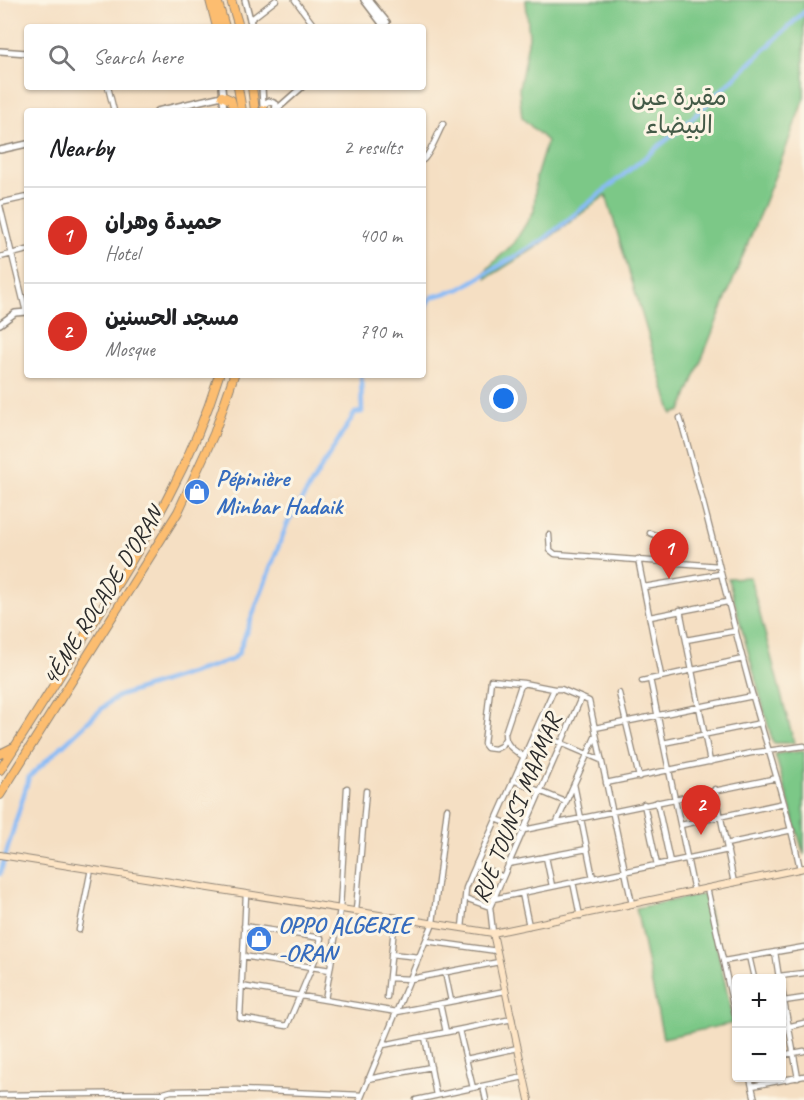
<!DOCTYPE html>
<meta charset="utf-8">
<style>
:root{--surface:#fff;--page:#f6f6f6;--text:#202124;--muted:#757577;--line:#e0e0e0;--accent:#d93025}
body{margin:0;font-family:Caveat,"Playpen Sans Arabic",sans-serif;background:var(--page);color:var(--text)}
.controls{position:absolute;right:18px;bottom:18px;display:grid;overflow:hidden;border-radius:6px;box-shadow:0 2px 4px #0004}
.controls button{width:54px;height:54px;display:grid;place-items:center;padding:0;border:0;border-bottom:2px solid var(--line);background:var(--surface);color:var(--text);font:30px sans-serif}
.you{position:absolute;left:504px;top:399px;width:21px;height:21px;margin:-15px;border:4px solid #fff;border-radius:50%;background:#1a73e8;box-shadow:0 0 0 9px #1a73e833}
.badge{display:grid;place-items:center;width:39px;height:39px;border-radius:50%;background:var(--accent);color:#fff;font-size:20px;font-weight:700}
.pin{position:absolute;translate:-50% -50px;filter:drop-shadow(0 2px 3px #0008)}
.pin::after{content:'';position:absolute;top:32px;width:21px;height:18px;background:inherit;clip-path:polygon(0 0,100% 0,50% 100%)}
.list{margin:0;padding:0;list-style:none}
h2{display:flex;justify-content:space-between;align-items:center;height:78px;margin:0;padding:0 24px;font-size:26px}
h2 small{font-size:20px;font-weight:400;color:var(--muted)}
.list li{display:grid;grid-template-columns:39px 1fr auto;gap:18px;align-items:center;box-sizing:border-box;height:96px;padding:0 24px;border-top:2px solid var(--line)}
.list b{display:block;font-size:22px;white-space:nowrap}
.list p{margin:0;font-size:20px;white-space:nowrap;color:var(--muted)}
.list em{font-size:20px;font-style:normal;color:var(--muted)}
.icon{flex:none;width:33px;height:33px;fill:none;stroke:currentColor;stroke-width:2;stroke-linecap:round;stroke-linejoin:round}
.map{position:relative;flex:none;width:804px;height:1100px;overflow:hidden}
.search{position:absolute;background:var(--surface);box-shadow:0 2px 4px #0004;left:24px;top:24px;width:402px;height:66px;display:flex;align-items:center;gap:15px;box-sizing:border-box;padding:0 21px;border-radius:6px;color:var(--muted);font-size:22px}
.panel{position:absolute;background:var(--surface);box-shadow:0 2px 4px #0004;left:24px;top:108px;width:402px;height:270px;border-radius:6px}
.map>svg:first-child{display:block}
.green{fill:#7bc887;stroke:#537a59;stroke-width:1.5}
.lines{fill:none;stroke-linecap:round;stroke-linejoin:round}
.canal{stroke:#89bbf6;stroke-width:4.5}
.minor-casing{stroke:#908577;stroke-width:7}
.tertiary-casing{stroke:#908577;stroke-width:8}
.secondary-casing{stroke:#908577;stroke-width:8}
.motorway-casing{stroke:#908577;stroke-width:10}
.minor{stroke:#fff;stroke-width:4.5}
.tertiary{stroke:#fff;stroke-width:5}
.secondary{stroke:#fee5c5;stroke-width:6}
.motorway{stroke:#fcbd6f;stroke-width:8}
.labels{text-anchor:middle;stroke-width:6;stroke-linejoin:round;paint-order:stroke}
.park-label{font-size:24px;fill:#435a47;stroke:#fcf5e5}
.shop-label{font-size:24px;font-weight:bold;fill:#366cbe;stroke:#fcf5e5;text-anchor:start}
.street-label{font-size:24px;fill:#2b2b2b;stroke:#fcf5e5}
</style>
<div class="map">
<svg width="804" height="1100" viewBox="0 0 804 1100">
<rect width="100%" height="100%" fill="#fcf5e5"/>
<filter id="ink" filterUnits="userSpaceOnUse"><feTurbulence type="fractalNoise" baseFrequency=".0167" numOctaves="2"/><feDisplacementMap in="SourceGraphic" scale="12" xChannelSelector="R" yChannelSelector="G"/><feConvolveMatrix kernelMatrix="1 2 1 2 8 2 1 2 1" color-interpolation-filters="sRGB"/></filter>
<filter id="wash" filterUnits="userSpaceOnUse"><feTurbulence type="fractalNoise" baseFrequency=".008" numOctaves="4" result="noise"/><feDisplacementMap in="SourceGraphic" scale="24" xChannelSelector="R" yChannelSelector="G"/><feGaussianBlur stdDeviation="1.35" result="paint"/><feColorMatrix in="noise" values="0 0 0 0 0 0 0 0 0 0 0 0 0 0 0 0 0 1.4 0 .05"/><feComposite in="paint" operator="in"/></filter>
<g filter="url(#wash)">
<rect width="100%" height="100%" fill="#f5dfc3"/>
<path class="green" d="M526 0H804V98L786 148 681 411 672 414 606 195 537 247 487 278 485 272 494 262 514 243 534 211 536 177 547 141 522 118 519 89 529 37Z
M750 577 794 743H773L728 578Z
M804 751V855L775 754Z
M705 894 734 1023 663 1038 636 908Z"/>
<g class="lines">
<path class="canal" d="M423 311 432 297 460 289 543 240 685 125 804 12
M0 874 29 777 108 703 119 696 231 660 238 654 287 524 355 413 362 412 361 375"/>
</g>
</g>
<g filter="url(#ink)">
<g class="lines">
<g class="minor-casing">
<path id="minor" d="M295 0 315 27
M250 20 276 0
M108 87 114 111
M423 160C430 155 438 133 443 124
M0 203 27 197
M0 206 26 312
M0 257 27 250
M680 418C705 503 724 589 747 675 764 740 787 803 800 869
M650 533 678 544 681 548 678 563
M549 535 550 550 555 554 719 566
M638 559 661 676
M644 587 720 574
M680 610 710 762
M650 617 727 602
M686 640 735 631
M650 679 694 891
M642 681 743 659
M619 693 639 777
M595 728 753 696
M535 732 601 760
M505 739 501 746 495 749 487 748 484 744 491 680 523 683
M663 743 761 723
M524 757C514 750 505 746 505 733L520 688 523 683 554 689
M513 780 566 802
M606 783 751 753 804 746
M574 784 593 878
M715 789 734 883
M657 802 670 862
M644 804 657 865
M496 819 524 830 777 778
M557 822 596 735
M681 825 784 803
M726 844 792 830
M546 857 552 886
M476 864 503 877
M508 864 587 849
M573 882 580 916
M707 888 736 1019
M522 893 529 926
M465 898 490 907
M493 899 728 850
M356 911 366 791
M244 926 321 938 317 955 287 1026 240 1018C242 976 244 935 246 894
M462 928 466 888 471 876 554 689H561L589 701 632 904
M79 930 91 869
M493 933 490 907 581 698
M426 941 497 951
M775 952 779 978
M391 954 419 957
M243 956 330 970
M749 956 754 978
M724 961 804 947
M445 972 451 1001
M779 976 804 973
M389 978 411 979 499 962
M241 986 397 1012 505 991
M782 990 798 1078
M387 997 395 918
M325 1000 340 909 347 788
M784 1001 804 998
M440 1004 446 1032
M782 1028 804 1023
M459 1030 473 1088
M425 1037 436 1095
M383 1045 512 1019
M782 1055 804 1051
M466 1059 518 1048
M750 1078 755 1100
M368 1079 431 1067
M483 1086 486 1100
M752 1086 804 1076
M0 1095 164 1093
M163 1100 164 1093 171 1091 238 1090 362 1095
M360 1100 433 923 447 809
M416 1100 524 1077"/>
</g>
<g class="tertiary-casing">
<path id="tertiary" d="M245 0 252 27
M364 0 383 25
M369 0 387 22 380 27
M0 51 27 53
M222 87 224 111
M262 87 263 106
M276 110 302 87
M157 111 222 96
M265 111 264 104 269 101 276 104 275 111
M0 150 27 144
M0 324 15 313 27 312"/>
</g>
<g class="secondary-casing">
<path id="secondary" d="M0 855 493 933 804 868
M493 933 529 1100"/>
</g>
<g class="motorway-casing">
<path id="motorway" d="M210 0 217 27
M217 0 225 27
M231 0 239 27
M238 87 242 111
M252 87 255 111
M222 96 231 100 234 111
M264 110V111
M0 754 14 747
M0 770C33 719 65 667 98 615 148 536 191 466 219 375
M0 795 178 512 214 434 234 375"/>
</g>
<use href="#minor" class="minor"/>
<use href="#tertiary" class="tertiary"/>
<use href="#secondary" class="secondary"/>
<use href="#motorway" class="motorway"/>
</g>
</g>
<defs>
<g id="shop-disc" transform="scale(1.35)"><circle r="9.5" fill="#3f7fe0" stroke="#fcf5e5"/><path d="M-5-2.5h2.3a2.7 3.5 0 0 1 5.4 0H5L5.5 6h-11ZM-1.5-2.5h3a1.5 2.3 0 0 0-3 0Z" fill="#fff"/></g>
</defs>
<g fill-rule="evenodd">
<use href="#shop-disc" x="197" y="492"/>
<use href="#shop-disc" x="259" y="939"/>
</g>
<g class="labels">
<g class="park-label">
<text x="679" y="105">مقبرة عين<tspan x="679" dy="28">البيضاء</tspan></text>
</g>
<g class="shop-label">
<text x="216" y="486">Pépinière<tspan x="216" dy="28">Minbar Hadaik</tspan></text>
<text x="278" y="933">OPPO ALGERIE<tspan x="278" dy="28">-ORAN</tspan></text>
</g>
<g class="street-label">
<text transform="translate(102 596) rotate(-58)" y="8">4ÈME ROCADE D'ORAN</text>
<text transform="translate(516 808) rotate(-68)" y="8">RUE TOUNSI MAAMAR</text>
</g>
</g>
</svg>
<div class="controls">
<button>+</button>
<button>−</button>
</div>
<div class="you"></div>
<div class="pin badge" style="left:669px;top:579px">1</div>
<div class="pin badge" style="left:701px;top:835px">2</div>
<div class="search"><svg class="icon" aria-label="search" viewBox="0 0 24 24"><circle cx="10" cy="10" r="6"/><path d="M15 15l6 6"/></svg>Search here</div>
<section class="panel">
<h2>Nearby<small>2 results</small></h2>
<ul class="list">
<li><span class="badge">1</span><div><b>حميدة وهران</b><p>Hotel</p></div><em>400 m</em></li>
<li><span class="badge">2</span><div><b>مسجد الحسنين</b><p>Mosque</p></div><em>790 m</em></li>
</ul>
</section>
</div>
